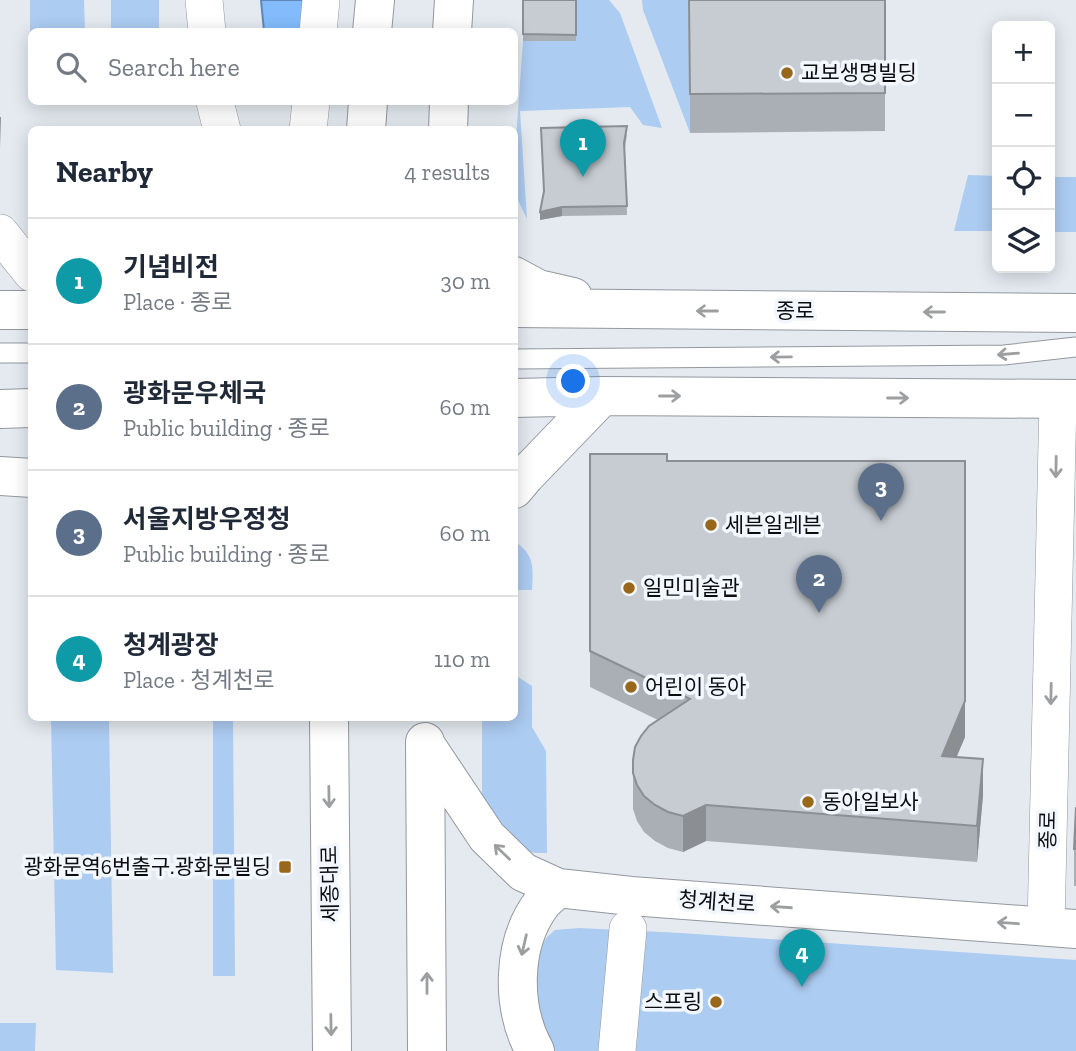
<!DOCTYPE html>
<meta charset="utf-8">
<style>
:root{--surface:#fff;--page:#f6f6f7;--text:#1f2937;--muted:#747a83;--line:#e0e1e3;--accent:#98671a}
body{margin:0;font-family:"Zilla Slab","Noto Sans KR",serif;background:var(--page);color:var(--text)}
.controls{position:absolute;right:21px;top:21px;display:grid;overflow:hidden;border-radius:10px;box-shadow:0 4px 18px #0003}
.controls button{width:63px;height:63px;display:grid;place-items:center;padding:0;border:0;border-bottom:2px solid var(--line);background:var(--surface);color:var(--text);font:35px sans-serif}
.you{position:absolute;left:574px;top:382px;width:24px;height:24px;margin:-18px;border:5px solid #fff;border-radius:50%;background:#1a73e8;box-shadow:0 0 0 10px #1a73e833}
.badge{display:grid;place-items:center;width:46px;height:46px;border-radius:50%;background:var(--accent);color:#fff;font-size:23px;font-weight:700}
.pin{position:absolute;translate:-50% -58px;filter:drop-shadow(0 2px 4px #0008)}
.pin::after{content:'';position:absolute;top:37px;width:24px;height:21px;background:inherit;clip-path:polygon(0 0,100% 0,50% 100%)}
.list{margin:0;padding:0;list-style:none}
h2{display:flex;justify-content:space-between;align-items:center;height:91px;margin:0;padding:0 28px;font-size:30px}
h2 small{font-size:23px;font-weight:400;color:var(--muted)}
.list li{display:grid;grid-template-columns:46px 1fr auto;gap:21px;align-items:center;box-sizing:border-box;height:126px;padding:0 28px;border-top:2px solid var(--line)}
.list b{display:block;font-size:26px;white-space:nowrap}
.list p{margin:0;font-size:23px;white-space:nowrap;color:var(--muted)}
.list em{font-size:23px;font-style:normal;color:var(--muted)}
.icon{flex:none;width:38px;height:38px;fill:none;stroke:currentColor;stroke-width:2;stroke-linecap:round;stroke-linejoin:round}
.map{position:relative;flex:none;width:1076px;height:1051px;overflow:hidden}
.search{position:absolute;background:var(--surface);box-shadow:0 4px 18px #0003;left:28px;top:28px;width:490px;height:77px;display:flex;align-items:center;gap:18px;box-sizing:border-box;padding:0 24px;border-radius:10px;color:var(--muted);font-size:26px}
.panel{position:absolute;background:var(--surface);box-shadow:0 4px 18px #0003;left:28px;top:126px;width:490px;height:595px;border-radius:10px}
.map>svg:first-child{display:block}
.green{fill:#adccf2}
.water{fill:#83bbfc;stroke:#5f87b5;stroke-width:2}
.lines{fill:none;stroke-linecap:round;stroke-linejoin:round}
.lane-casing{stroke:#93989e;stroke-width:21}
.street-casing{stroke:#93989e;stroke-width:38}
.primary-casing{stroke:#93989e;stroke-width:40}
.lane{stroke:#fff;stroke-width:19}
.street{stroke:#fff;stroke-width:37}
.primary{stroke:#fff;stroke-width:38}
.wall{fill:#aaafb5}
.shaded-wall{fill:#8b8f93}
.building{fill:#c6ccd2;stroke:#8b8f93;stroke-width:2}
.oneway{stroke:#9d9e9f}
.poi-dot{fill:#98671a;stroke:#f2f7fe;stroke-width:2.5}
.labels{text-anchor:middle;stroke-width:7;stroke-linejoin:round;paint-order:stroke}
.poi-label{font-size:21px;fill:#0b0d0f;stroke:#f2f7fe;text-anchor:start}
.street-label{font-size:21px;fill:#0b0d0f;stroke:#f2f7fe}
</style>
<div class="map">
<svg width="1076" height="1051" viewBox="0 0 1076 1051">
<rect width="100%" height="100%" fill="#e4eaf0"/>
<path class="green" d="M30 0H84L85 31 32 32 30 34Z
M111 0H159V31H111Z
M576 0H609L620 13 662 128 643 125 630 107 520 111 527 219 515 194V153L523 41H575Z
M642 0H689L690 133 643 10Z
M968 175 997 176V231H954Z
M1050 177H1076V232H1050Z
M514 541C535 555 533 566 532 590H515Z
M515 675 532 686V727L546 751 547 853H535L516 847 482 806V718H514Z
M51 718H109L113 973 56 970Z
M213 718H233L235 976H213Z
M579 928 681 933 1076 960V1051H556L538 1033 535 956 547 937 555 930Z
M0 1023H36L35 1051H0Z"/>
<path class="water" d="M261 0H305L302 31H264Z"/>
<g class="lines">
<g class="lane-casing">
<path id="lane" d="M0 353H32
M514 359 1004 355 1076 347"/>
</g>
<g class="street-casing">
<path id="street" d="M204 0 207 32
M318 32 321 0
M215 102 222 130
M308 130 311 102
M0 233 32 273
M1046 926 1058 399
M617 1051 628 929"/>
</g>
<g class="primary-casing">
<path id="primary" d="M372 32 375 0
M452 32 454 0
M366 130 368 102
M448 130 449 102
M514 276 538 289 573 297
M514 308 1076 313
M0 310H32
M514 398 602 396 1076 399
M0 409 32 408
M0 476 32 478
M514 489 525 476 602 396
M329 718 332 1051
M425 742 427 1051
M425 744 487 837 523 872 558 888 631 896 1076 929
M535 1051C511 1008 511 944 542 903 546 898 553 893 558 888"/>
</g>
<use href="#lane" class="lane"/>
<use href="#street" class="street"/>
<use href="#primary" class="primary"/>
</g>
<path class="wall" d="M523 0H576V41H523Z
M689 0H885V131L690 133Z
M627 134 625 149 627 215 562 216 540 220Z
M590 454 667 461 965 737 956 757 983 795 977 862 706 841 683 852 668 848 655 841 644 832 637 821 633 809V760L658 720 590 687Z
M1076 807V886H1074V849Z"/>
<path class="shaded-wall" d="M0 117H1L0 148Z
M562 207V216L540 220V212Z
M965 701V737L942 792V756Z
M983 759V795L977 862V826Z
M706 805V841L683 852V816Z"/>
<path class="building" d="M523 0H576V35L523 34Z
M689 0H885V93L690 94Z
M627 126 624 143 627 206 562 207 540 212 544 191 541 128Z
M590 454H667V461H965V701L942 756 983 759 977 826 706 805 683 816 668 812 655 805 644 796 637 785 633 773V760L635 747 641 736 649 726 690 699 590 651Z
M1076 807V849H1074Z"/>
<defs><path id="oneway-shaft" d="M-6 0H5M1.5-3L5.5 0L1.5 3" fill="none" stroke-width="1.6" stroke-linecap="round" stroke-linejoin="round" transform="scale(1.75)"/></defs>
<g class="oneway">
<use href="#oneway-shaft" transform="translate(707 311) rotate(-180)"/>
<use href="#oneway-shaft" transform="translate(934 312) rotate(-180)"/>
<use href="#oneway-shaft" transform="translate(1008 354) rotate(175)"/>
<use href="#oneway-shaft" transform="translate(781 357) rotate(179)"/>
<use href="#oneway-shaft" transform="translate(670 396)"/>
<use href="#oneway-shaft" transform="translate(898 398)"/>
<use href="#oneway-shaft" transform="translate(1056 467) rotate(91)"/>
<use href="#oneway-shaft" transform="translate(1051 694) rotate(91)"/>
<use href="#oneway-shaft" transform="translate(329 797) rotate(89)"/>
<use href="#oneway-shaft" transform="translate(502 852) rotate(-136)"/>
<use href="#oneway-shaft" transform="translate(781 907) rotate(-176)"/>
<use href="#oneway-shaft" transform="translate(1008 923) rotate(-176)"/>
<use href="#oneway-shaft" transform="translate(524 945) rotate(103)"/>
<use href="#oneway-shaft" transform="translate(427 983) rotate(-90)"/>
<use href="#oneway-shaft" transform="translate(331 1025) rotate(89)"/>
</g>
<g class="poi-dot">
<circle cx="787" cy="73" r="7"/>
<circle cx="711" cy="525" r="7"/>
<circle cx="629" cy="588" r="7"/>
<circle cx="631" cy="687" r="7"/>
<circle cx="808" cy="802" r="7"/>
<rect x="278" y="860" width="14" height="14" rx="3.5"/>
<circle cx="716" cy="1002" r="7"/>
</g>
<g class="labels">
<g class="poi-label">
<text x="801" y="80">교보생명빌딩</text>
<text x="725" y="532">세븐일레븐</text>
<text x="643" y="595">일민미술관</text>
<text x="645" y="694">어린이 동아</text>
<text x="822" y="809">동아일보사</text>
<text x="271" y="874" text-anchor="end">광화문역6번출구.광화문빌딩</text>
<text x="702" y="1009" text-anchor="end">스프링</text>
</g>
<g class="street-label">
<text x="795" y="318">종로</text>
<text transform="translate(1048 830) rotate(-89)" y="7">종로</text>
<text transform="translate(330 884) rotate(-91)" y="7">세종대로</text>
<text transform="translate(717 902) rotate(4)" y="7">청계천로</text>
</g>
</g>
</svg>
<div class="controls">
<button>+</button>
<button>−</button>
<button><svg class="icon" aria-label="locate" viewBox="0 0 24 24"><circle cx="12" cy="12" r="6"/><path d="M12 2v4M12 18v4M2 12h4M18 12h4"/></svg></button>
<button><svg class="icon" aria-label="layers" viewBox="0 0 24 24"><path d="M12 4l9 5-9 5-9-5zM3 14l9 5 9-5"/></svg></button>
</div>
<div class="you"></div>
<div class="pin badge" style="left:583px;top:177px;background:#0f9aa8">1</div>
<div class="pin badge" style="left:819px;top:613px;background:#5c6f8a">2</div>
<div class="pin badge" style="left:881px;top:521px;background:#5c6f8a">3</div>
<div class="pin badge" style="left:802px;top:987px;background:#0f9aa8">4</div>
<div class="search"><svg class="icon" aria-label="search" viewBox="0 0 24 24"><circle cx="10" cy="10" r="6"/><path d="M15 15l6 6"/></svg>Search here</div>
<section class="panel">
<h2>Nearby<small>4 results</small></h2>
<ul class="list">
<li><span class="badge" style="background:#0f9aa8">1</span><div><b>기념비전</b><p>Place · 종로</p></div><em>30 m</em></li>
<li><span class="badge" style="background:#5c6f8a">2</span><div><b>광화문우체국</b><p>Public building · 종로</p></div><em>60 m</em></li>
<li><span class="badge" style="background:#5c6f8a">3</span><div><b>서울지방우정청</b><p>Public building · 종로</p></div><em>60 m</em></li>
<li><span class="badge" style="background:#0f9aa8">4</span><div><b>청계광장</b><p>Place · 청계천로</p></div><em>110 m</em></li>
</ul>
</section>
</div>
